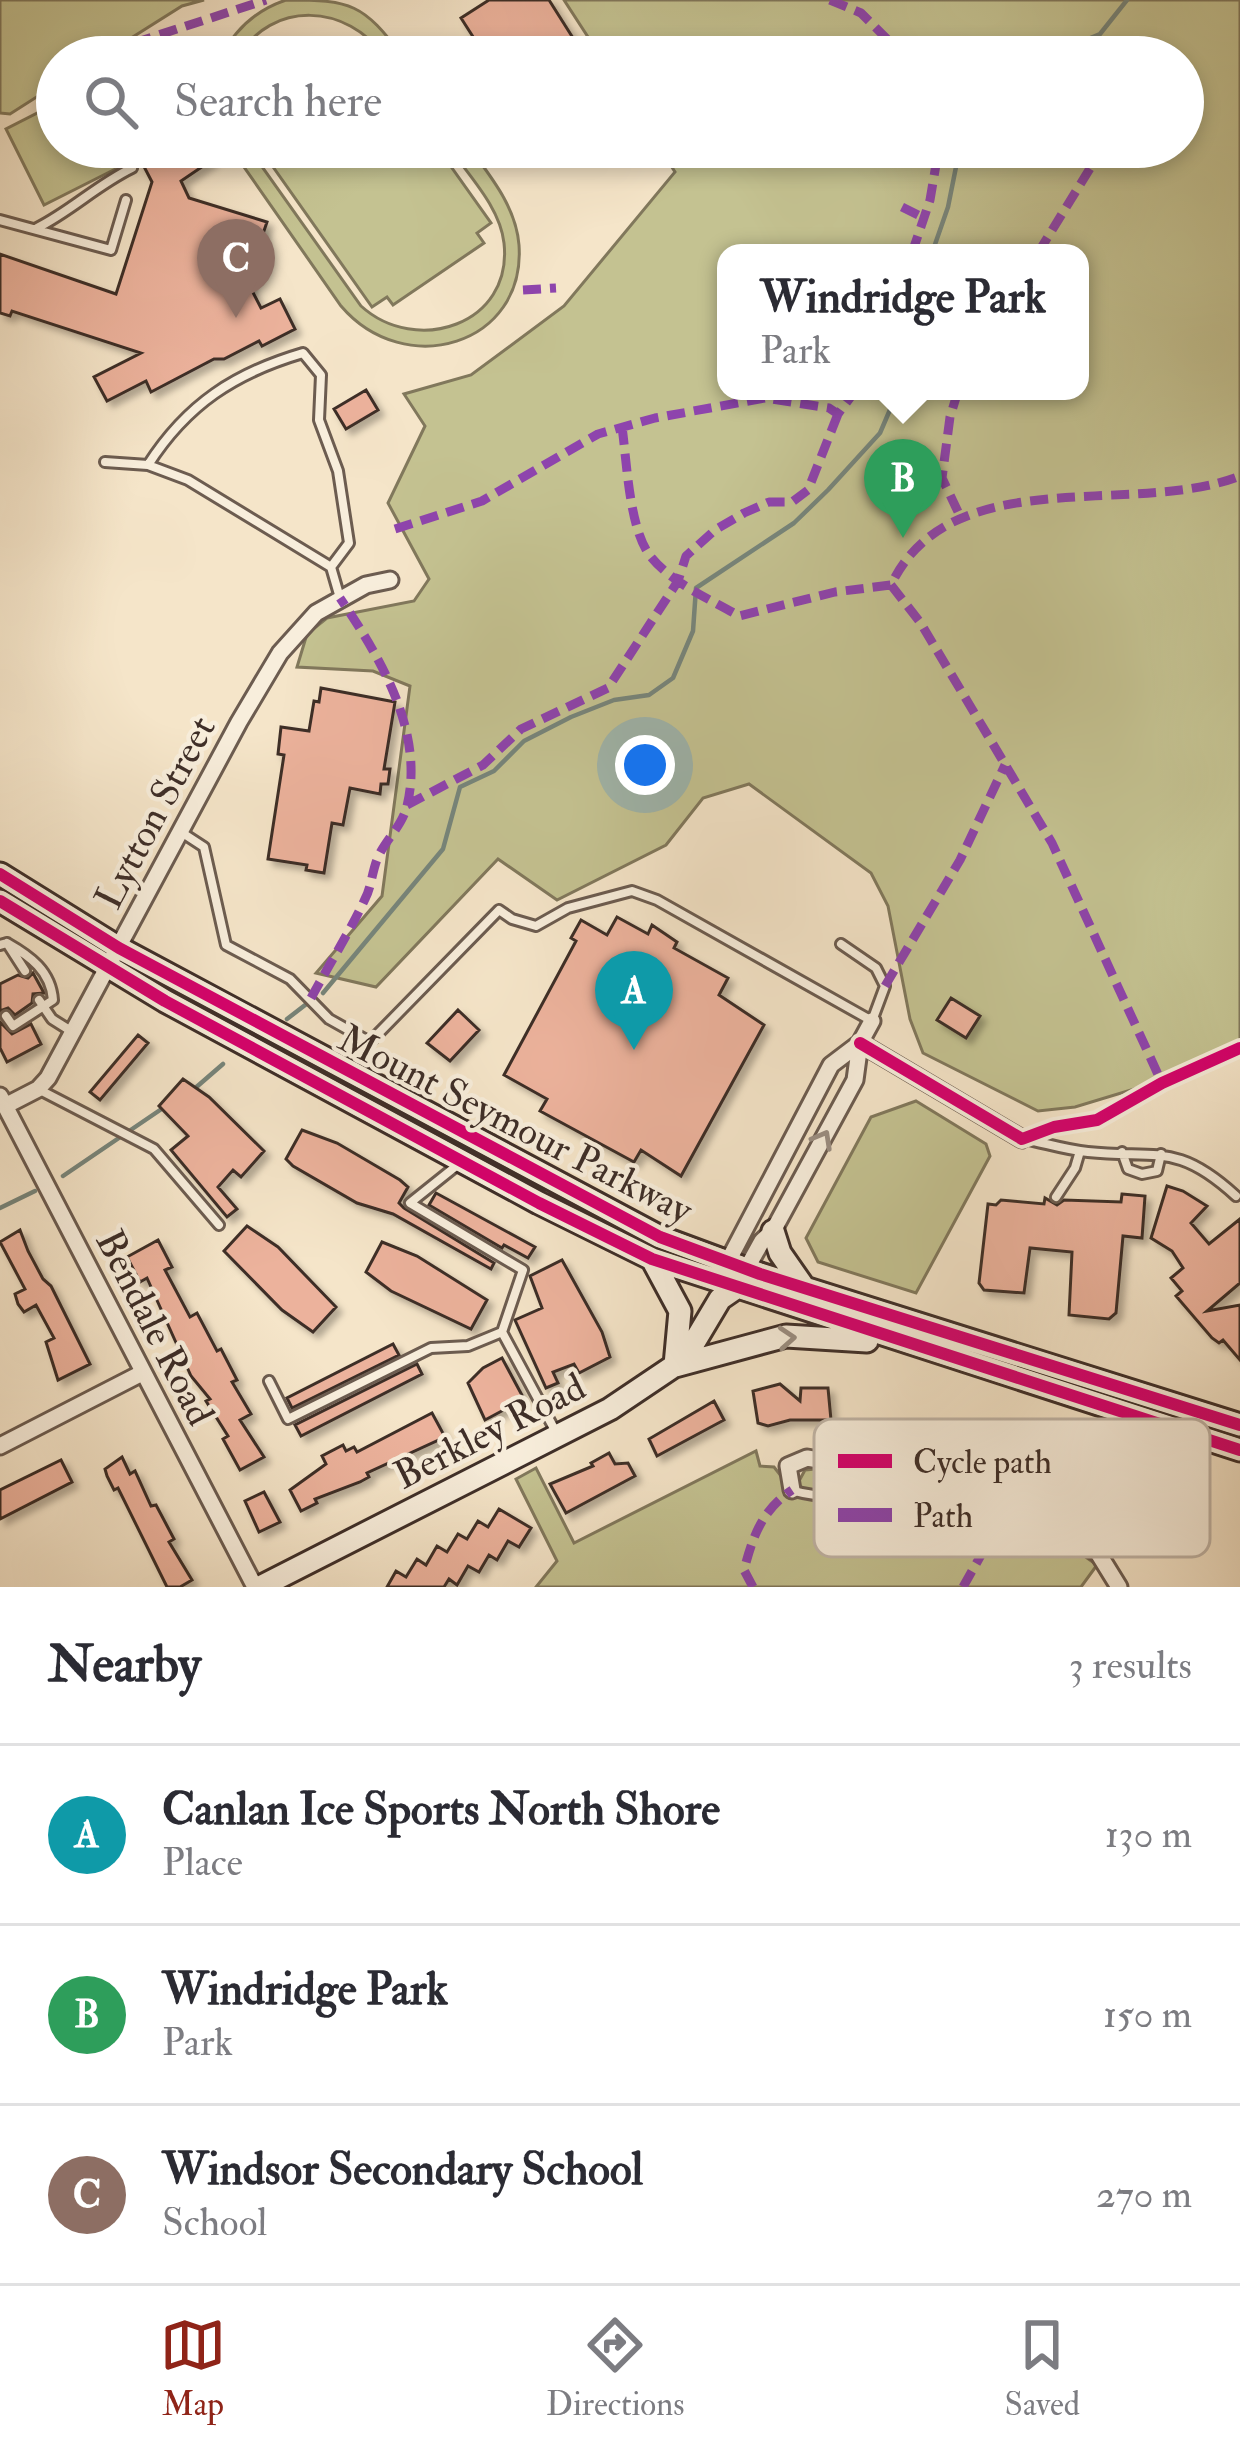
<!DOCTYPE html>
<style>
:root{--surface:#fff;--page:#f7f7f7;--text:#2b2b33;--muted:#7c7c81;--line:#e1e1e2;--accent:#8f2418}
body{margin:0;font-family:"IM FELL Double Pica",serif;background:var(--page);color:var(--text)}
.you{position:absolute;left:645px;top:765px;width:42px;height:42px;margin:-30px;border:9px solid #fff;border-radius:50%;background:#1a73e8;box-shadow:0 0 0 18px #1a73e833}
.badge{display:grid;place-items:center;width:78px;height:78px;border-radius:50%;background:var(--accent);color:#fff;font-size:39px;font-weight:700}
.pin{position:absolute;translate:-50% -99px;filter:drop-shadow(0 3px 6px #0008)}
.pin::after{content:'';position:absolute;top:63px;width:42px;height:36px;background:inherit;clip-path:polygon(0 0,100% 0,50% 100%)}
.popup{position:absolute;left:717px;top:244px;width:372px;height:156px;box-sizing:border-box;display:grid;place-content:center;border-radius:24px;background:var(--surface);filter:drop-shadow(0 3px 9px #0005);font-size:39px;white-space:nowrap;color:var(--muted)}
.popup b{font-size:45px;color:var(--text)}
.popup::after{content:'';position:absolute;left:50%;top:100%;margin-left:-24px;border:24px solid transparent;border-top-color:var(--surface)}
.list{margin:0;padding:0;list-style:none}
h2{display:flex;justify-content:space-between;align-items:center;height:156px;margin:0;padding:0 48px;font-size:51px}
h2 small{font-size:39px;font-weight:400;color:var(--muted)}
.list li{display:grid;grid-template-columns:78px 1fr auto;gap:36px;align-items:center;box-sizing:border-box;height:180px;padding:0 48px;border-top:3px solid var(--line)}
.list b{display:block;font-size:45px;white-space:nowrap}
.list p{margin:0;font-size:39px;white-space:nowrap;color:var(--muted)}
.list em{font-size:39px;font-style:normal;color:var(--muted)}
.icon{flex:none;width:66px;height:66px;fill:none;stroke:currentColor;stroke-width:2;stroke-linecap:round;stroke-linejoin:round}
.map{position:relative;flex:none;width:1240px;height:1587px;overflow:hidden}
.search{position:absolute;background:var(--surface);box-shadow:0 6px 18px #0003;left:36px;right:36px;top:36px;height:132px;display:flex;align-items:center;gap:30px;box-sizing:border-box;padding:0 42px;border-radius:66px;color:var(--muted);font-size:45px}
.sheet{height:696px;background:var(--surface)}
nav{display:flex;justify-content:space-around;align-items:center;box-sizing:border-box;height:168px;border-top:3px solid var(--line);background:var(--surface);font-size:33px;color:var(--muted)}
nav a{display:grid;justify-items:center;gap:6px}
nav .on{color:var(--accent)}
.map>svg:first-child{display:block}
.green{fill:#c4c291;stroke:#81785c;stroke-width:3;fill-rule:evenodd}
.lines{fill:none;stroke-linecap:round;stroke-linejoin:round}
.stream{stroke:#77857b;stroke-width:4.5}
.building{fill:#ecb29c;stroke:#3e2e28;stroke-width:3;filter:url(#shadow)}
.lane-casing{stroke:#6c5c50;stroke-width:14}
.street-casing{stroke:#6c5c50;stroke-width:21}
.secondary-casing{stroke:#3e2e28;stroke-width:27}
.lane{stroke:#f8eedc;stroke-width:8}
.street{stroke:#f8eedc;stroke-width:15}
.secondary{stroke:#f8eedc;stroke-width:21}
.quiet{stroke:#8e44ad;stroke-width:9;stroke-dasharray:18 9;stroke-linecap:butt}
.cycleway-casing{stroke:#f8eedc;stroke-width:20}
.cycleway{stroke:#d6006c;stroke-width:12}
.oneway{stroke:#9b8e82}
.labels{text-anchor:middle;stroke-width:9;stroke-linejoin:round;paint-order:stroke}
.street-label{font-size:39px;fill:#3e2e28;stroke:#f8eedc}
.key{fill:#f8eedc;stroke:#c0b4a6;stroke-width:3}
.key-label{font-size:33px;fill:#3e2e28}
</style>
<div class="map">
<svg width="1240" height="1587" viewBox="0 0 1240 1587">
<defs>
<filter id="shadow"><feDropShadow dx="5.5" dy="5.5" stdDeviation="3" flood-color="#0004"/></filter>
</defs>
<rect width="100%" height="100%" fill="#f5e5c9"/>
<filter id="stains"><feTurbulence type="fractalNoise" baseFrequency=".00167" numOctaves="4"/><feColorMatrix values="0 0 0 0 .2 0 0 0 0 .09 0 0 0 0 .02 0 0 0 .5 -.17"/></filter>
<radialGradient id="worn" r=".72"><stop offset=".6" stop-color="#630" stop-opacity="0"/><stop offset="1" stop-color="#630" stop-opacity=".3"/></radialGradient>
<path class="green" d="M0 0H204L182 6 101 57H57V84L10 114 0 113Z
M286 0C351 0 363 3 403 57H385C347 3 272 0 238 57H221C235 29 256 10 286 0Z
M564 0H1240V1057L1075 1107 1038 1111 923 1053 910 1019 888 906 871 873 749 784 703 798 666 845 557 900 498 859 376 987 316 973 382 896 410 686 373 671 297 667 307 634 327 618 414 601 429 579 388 503 425 426 404 394 471 375 564 306 675 172 659 147H1183V57H601ZM726 253H1080V391H726Z
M57 103V147H159L44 205 6 129Z
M230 147H248L361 306C416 356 513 325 504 243 500 207 469 176 449 147H469C491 177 516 207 519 245 526 345 405 381 341 306Z
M259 147H437L491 223 477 233 484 243 393 305 387 297 372 307Z
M916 1101 986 1144 990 1156 916 1293 818 1262 806 1238 871 1117Z
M756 1451 760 1466 774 1467 789 1486 799 1481 805 1470 827 1468 1070 1546 1097 1565 1081 1587H536L557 1561 516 1479 536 1468 574 1543Z"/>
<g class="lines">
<path class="stream" d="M1045 57 1100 34 1127 0
M932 253 948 207 960 147
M323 993 443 849 460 787 494 771 524 741 571 717 614 700 649 695 673 678 693 631 696 588 794 523 828 490 880 433 898 391
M287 1019 309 1002
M193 1090 223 1064
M63 1176 163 1108
M0 1208 35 1191"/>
</g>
<path class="building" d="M489 0H549L585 57H486L461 18Z
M159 147H205L212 160 181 181 189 198 267 222 247 281 261 308 280 299 295 329 262 346 259 341 224 359H214L151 392 146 381 107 401 94 377 141 353 12 311 10 316 0 313V254L116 294 152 182 139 157Z
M366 390 378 410 346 429 334 409Z
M321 688 395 702 384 769H390L388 784H381L380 794 350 788 343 825 332 823 324 873 306 870 307 865 268 859 284 755 278 754 281 727 309 731 314 701 319 702Z
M617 917 648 934 652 925 677 942 674 948 728 978 719 995 764 1025 681 1176 641 1150 634 1162 540 1111 547 1099 504 1075 576 941 571 938 581 920 607 935Z
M33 973 44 993 33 994 32 1003 15 1015 8 1008 0 1011V984L18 975 28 978Z
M951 998 980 1016 966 1038 937 1020Z
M458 1010 479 1030 450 1061 427 1043Z
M0 1022 12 1034 31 1024 41 1044 7 1062 0 1048Z
M138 1035 148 1043 100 1100 90 1092Z
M183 1079 209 1097 264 1151 241 1177 233 1170 218 1187 237 1209 227 1217 171 1150 188 1136 159 1106Z
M302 1130 337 1143 400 1180 408 1187 399 1203 404 1208 494 1263 491 1269 393 1214 357 1203 293 1166 286 1159Z
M1167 1186 1183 1191 1207 1206 1191 1223 1209 1244 1240 1219V1283L1207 1311 1240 1305V1360L1223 1340 1219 1343 1212 1338 1176 1296 1182 1291 1171 1278 1183 1268 1172 1251 1151 1238Z
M436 1193 535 1247 528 1258 504 1245 502 1248 429 1205Z
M1122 1194 1145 1196 1142 1238 1123 1236 1116 1313 1109 1319 1069 1315 1072 1252 1030 1248 1024 1293 984 1290 979 1283 988 1204 996 1205 1001 1200 1044 1204 1045 1198 1057 1205 1064 1200 1121 1202Z
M247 1226 278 1247 336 1307 313 1332 282 1310 224 1251Z
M20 1230 28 1251 43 1279 51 1286 90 1364 58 1380 46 1342 54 1338 36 1305 24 1312 18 1304 15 1294 25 1289 0 1242Z
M158 1240 172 1267 165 1270 190 1317 197 1313 217 1351 221 1349 237 1380 232 1382 251 1414 240 1420 264 1457 240 1470 223 1439 228 1436 206 1401 210 1399 191 1376 147 1278 140 1282 127 1257Z
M382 1242 417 1256 487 1300 471 1329 391 1291 366 1272Z
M562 1260 602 1332 610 1357 579 1373 574 1364 553 1372 558 1383 546 1388 515 1320 542 1308 530 1276Z
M393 1344 399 1355 292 1408 287 1398Z
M502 1358 524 1399 485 1420 468 1383 483 1368Z
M417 1364 422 1374 301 1436 295 1425Z
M780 1384 800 1401 801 1388H828L831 1420H790L768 1426 758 1423 753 1391Z
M714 1401 724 1420 657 1456 649 1439Z
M432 1413 445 1437 367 1473 369 1477 360 1482 315 1499 317 1503 301 1511 290 1490 326 1464 322 1456 343 1445 346 1451 354 1447 357 1452Z
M946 1431 986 1445 988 1438 1011 1446 1010 1452 1036 1460 1037 1455 1061 1461 1056 1477 1103 1491 1118 1494 1121 1484 1161 1497 1163 1491 1198 1505 1191 1525 1166 1517 1163 1526 1101 1500 1097 1513 1049 1498 1048 1501 976 1475 980 1463 958 1456 954 1470 942 1466 946 1453 939 1450Z
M609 1453 615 1464 628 1463 635 1476 566 1513 550 1484 593 1466 591 1463Z
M122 1457 130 1474 135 1471 151 1506 156 1505 174 1539 169 1542 192 1580 180 1587H167L118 1488 114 1490 107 1476 105 1469Z
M61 1460 72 1482 0 1519V1490Z
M264 1492 280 1522 259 1532 245 1501Z
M499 1509 531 1528 519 1547 508 1541 497 1560 489 1555 479 1572 468 1566 457 1585 449 1579 444 1587H387L396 1571 406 1577 417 1559 426 1565 437 1546 447 1552 458 1534 467 1539 478 1521 488 1527Z"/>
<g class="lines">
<g class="lane-casing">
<path id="lane" d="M0 220 111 250 126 200
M37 228C71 211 97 185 132 168
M105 462 148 465 188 480 331 567 340 598
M148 465C187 404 235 373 303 353L321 375 319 420 338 471 349 543 331 567
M181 832 204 847 226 945 290 979 329 1019 370 1042 499 910 512 919 536 926 568 908 632 891 657 900 872 1021 885 986 876 968 841 944
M0 945 7 943 25 971
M39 1000 52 1019 71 1031
M6 1016 13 1026 53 1000C51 971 30 956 7 943
M38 1089 154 1149 219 1225
M1024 1139C1045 1143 1066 1150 1088 1152 1157 1159 1177 1142 1236 1196
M1122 1152 1128 1169 1142 1174 1157 1171 1161 1154
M460 1163 410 1203 523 1270 502 1332
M1056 1197 1075 1168 1080 1151
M269 1381 288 1419 431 1348 468 1346 502 1332 557 1434
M794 1491C824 1499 854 1498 883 1483"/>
</g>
<g class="street-casing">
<path id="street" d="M860 1043 1022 1139
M0 1096 255 1587
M5 1106 38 1089 48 1078 239 722 280 653 316 613 366 585 390 580
M724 1269 831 1065 860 1043
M742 1277 762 1241 773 1231 855 1080 860 1043 872 1021
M0 1446 142 1373
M792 1490 788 1466 807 1458 831 1462 1083 1545 1098 1553 1119 1587"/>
</g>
<g class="secondary-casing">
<path id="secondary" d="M0 874 119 948 660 1237 760 1274 1240 1425
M0 901 165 1001 539 1203 652 1259 1240 1450
M773 1231 780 1253 803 1286
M652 1259 680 1311 675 1365
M675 1366 786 1336 867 1341
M260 1587 610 1409 674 1366 689 1351 720 1299 736 1288"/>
</g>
<use href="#lane" class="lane"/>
<use href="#street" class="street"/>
<use href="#secondary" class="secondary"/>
<path class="quiet" d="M830 0 861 13 905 57
M134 43 266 0
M902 207 924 218
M912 253 930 200 939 147
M1038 253 1094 162 1108 147
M523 290 556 288
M958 391 950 417 942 478 960 516
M622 427C627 462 629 530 651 557 673 584 710 599 739 616L835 592 891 585C951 459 1133 518 1240 476
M395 529 482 501 598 434 655 418 765 398 829 408 838 414 855 391
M891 585 920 622 1052 843 1162 1083
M407 805 483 765 521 729 608 688 678 581 686 556 715 530 744 513 769 502H792L808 490 838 414
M885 986 960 860 1005 765
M311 998C329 965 349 933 365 899 372 886 372 869 379 855 387 838 402 826 407 806 425 732 380 657 340 598
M753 1587 744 1570C753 1536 762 1510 792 1490
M963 1587 1002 1518"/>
<g class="cycleway-casing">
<path id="cycleway" d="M0 874 119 948 660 1237 760 1274 1240 1425
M0 901 165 1001 539 1203 652 1259 1240 1450
M860 1043 1022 1139 1054 1127 1097 1120 1162 1083 1240 1048"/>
</g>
<use href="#cycleway" class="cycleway"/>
</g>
<defs><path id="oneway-chevron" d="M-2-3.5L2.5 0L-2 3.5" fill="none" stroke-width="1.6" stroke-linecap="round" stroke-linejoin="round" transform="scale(3)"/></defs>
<g class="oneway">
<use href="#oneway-chevron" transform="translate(823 1139) rotate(-61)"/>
<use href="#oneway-chevron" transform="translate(787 1338) rotate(-4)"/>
</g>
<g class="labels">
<g class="street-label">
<text transform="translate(154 812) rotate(-62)" y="14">Lytton Street</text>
<text transform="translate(516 1123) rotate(27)" y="14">Mount Seymour Parkway</text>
<text transform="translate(156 1327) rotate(63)" y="14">Bendale Road</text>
<text transform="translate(489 1430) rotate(-27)" y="14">Berkley Road</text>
</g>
</g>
<rect x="814" y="1419" width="396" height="138" rx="18" class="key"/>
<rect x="838" y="1454" width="54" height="14" fill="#d6006c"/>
<rect x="838" y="1508" width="54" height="14" fill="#8e44ad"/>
<g class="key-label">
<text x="913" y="1473">Cycle path</text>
<text x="913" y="1527">Path</text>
</g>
<rect width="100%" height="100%" filter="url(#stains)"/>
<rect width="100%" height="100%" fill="url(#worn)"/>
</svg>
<div class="you"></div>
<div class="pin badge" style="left:634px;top:1050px;background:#0f9aa8">A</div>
<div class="pin badge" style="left:903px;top:538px;background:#2e9e5b">B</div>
<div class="popup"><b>Windridge Park</b>Park</div>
<div class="pin badge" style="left:236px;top:318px;background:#8d6e63">C</div>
<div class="search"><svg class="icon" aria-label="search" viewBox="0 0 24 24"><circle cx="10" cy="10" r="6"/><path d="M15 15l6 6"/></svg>Search here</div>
</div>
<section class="sheet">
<h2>Nearby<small>3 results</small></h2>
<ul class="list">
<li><span class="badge" style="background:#0f9aa8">A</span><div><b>Canlan Ice Sports North Shore</b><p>Place</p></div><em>130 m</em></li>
<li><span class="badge" style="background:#2e9e5b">B</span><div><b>Windridge Park</b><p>Park</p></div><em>150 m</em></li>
<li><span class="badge" style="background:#8d6e63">C</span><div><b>Windsor Secondary School</b><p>School</p></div><em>270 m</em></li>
</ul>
</section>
<nav>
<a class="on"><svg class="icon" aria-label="map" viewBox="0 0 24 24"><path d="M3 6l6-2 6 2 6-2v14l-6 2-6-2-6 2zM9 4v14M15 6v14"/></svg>Map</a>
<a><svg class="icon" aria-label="directions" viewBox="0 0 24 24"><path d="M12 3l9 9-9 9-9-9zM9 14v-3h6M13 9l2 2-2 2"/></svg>Directions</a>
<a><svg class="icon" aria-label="saved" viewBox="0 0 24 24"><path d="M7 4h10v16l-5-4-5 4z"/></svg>Saved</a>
</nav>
